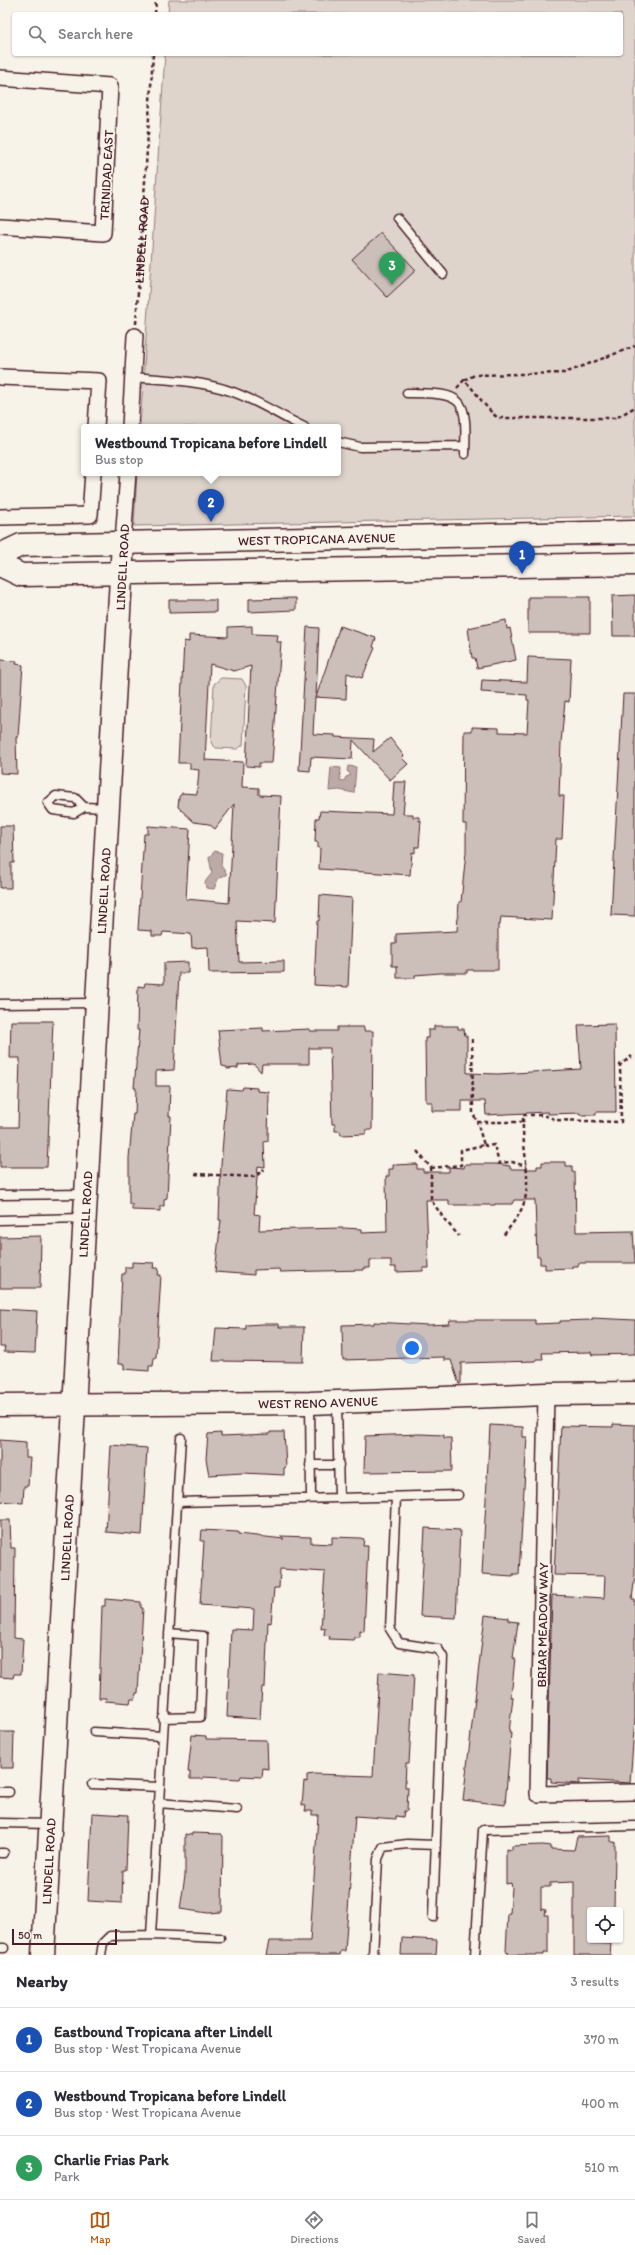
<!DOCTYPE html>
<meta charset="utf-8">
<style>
:root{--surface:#fff;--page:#f2f2f3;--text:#2b2b33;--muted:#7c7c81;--line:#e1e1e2;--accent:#b45309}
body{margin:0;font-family:Itim,sans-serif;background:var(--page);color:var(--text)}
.controls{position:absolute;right:12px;bottom:12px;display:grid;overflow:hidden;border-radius:4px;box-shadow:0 1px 3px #0004}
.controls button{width:36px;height:36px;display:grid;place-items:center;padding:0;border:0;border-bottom:1px solid var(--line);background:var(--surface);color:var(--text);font:20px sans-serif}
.scale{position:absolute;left:12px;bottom:10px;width:105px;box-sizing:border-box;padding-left:4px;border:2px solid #4a1f2b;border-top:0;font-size:11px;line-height:14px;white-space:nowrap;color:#4a1f2b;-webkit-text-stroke:3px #f7f3e8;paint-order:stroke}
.you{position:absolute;left:412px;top:1348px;width:14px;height:14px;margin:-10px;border:3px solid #fff;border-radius:50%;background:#1a73e8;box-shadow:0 0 0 6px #1a73e833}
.badge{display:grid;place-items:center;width:26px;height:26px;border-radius:50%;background:var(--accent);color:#fff;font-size:13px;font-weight:700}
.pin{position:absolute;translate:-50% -33px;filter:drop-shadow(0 1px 2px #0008)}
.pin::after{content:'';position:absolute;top:21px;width:14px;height:12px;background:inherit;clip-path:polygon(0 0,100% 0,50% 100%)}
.popup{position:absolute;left:81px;top:424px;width:260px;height:52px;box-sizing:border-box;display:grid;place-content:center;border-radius:4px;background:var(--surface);filter:drop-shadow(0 1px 3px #0005);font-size:13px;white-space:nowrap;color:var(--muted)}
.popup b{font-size:15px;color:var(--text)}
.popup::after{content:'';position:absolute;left:50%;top:100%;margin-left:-8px;border:8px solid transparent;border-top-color:var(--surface)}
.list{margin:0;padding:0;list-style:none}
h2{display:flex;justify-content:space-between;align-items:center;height:52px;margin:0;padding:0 16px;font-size:17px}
h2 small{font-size:13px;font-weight:400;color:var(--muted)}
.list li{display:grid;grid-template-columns:26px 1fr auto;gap:12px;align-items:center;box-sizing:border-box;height:64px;padding:0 16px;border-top:1px solid var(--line)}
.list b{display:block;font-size:15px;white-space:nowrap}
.list p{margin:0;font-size:13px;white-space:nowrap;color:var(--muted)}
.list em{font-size:13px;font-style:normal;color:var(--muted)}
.icon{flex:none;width:22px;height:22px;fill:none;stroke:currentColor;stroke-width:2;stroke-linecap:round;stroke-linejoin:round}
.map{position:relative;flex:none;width:635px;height:1955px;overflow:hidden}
.search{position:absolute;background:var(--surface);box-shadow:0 1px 3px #0004;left:12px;right:12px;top:12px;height:44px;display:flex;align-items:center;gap:10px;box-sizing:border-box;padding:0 14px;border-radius:4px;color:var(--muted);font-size:15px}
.sheet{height:244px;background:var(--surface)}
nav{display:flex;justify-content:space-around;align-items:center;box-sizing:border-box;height:56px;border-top:1px solid var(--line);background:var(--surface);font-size:11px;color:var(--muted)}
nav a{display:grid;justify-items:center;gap:2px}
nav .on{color:var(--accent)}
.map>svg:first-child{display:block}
.green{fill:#ded4cc;stroke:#947a7c}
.water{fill:#bcaaa7;stroke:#8e7275}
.building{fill:#ccbfb9;stroke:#4a1f2b}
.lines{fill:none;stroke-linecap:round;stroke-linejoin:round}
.lane-casing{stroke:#4a1f2b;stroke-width:11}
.street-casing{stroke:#4a1f2b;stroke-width:18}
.secondary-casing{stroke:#4a1f2b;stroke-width:25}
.primary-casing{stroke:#4a1f2b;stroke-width:25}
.path{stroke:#4a1f2b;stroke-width:2.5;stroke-dasharray:4 3;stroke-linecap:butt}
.lane{stroke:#f7f3e8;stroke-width:8}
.street{stroke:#f7f3e8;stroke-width:15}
.secondary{stroke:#f7f3e8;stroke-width:22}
.primary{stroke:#f7f3e8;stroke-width:22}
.labels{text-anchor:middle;stroke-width:3.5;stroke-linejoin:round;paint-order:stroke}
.street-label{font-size:13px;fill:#4a1f2b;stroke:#f7f3e8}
</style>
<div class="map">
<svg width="635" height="1955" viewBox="0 0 635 1955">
<rect width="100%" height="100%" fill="#f7f3e8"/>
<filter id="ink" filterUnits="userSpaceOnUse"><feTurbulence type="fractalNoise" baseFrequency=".025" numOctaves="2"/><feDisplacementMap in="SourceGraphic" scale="8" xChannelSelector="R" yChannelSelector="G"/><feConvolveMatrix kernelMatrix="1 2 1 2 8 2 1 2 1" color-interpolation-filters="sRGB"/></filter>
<g filter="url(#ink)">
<path class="green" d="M169 0H635V516L134 526 137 473H338V427H140L165 54H621V14H168Z
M221 678 242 679 246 686 243 745 237 749 216 748 211 743 214 684Z"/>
<path class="water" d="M348 766 356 767 354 793 339 790 329 791 331 767 341 768 340 780 344 781 346 777 351 775 347 771Z
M215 851 222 853 221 866 227 874 218 879 214 889 206 888 205 882 212 873 209 857Z"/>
<path class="building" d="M381 233 416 270 387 297 352 259Z
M635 595V636H613L612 596Z
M528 597H590V633H528Z
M296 598V610L249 612V599Z
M169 600H216V612L169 613Z
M506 620 507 629 510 628 516 660 477 668 475 658H472L468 628Z
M252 626V634L278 635 277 642H281L272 763H259V767L246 766 251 666 234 671 210 664 205 760 243 762 242 787 259 788V795L281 796 275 923 237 921 239 962 284 961V972L209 973 208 947 192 948 191 934 163 932 162 936H152V931L138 930 144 834H148V826L190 829 186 899 229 903 234 804 215 829 209 824 194 822 178 807 179 797 182 793 197 794 199 770 190 769V763H178L184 641 189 642V635L228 637V627Z
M340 626 376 638 373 647 375 648 362 678 347 673 346 699 315 697 313 734 335 735V737L374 739 373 752 390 738 404 756 402 758 408 764 390 780 353 740 352 759 311 757 310 771 299 770 307 627 319 628 316 697Z
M528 657 571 659 569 702 565 701 561 743 559 796H564L562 839H556L552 920 501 917 500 925H498V970H467V973H440L415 975V978H397V966H392V944H396V934L457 931 459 902H461L466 852V824H463L464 731H472V727L499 728V732L527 733 529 700H527V695L481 692 482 680 527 682Z
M0 660 17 661 16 664 23 665 18 737H16L17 774 0 773Z
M623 694H635V916L611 915Z
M394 782H406L403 814H413V817H419V821L421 820 419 847H415V853L412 852 410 875 319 869 320 848H318V842H315L316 818H319L320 811 392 814Z
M0 826H13L14 863H11V888H0Z
M320 895 352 898 348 987 314 985 317 921H319Z
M188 962V973H179L174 1070 156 1071V1086H170L169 1116H171L167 1198 164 1199V1206H160V1211L132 1210V1204H129V1158L133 1114H135L136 1088H134L139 1030H137L138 986 144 987 145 983 164 984V963Z
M11 1021H53L47 1167H0V1127H18L20 1058H10Z
M615 1024 616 1112H596V1115H580V1113L548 1114V1112L486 1115 485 1101H462V1111H432V1102H426L425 1038H428V1030H434V1026H458V1029H464L465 1036H467V1073L498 1074 581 1069 578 1025Z
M337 1027H364V1031H373L372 1130H366V1134L341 1135 340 1131H335V1124H332L330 1048H309V1064H262L261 1072 254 1064 238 1065V1068L227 1069V1067L222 1066 218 1030 263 1028V1031L310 1029V1031H337Z
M243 1087 257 1088V1091L269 1092 268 1141 264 1142 265 1167 258 1166 254 1214 260 1215 259 1230 343 1228 362 1229V1233L387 1232 386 1176H389V1169H393V1165L417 1164V1169H423V1172H449V1167L464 1168 465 1164H496L510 1166V1169H537V1166H542V1162H566V1166H572V1172H575L576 1232 633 1231 635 1263H578V1266H572V1268L545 1269V1264H540V1257H537L535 1200H514L512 1204H495V1205H449V1200H426L429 1268H423V1271L396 1272V1267H391V1260H370V1268H364V1270L280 1272 279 1269 254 1270V1275L215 1272 221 1220H219L221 1165 227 1089 242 1090Z
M41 1236 40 1288H0V1237Z
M132 1262 154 1263 153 1268H159L158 1275H161L156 1357 154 1358 153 1366H149V1371L124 1369V1364H118L122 1274H125V1267H132Z
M0 1309 37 1311 35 1353 4 1352 5 1347H0Z
M592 1318 635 1320V1354L592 1355 591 1352 542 1353 543 1359H536V1361L461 1363V1383L459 1384 451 1360H444V1357L343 1360 342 1325 374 1324V1322L428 1325 449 1324 450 1320H535V1324L560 1323V1321L592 1320Z
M262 1324H279V1327H304L303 1362 213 1361 216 1328 246 1329V1325Z
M613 1424 635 1425V1575L632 1599H635V1717L630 1783 579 1780V1784L551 1782V1778H547L552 1595 604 1598 605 1576 554 1575 561 1426 613 1427Z
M490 1425 523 1427V1437H527L519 1574H513V1576L482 1574Z
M270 1432H284L286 1467 284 1468V1475L243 1473 209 1475 206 1459 208 1434 221 1433V1436L270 1434Z
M419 1434 444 1435V1438H451L452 1471 364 1472 365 1436Z
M0 1440 26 1442V1458H30L28 1486H24L23 1503 0 1501Z
M111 1445 147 1448 142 1535 106 1532Z
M0 1520H10L11 1548H15L14 1638 23 1639 21 1674H14L13 1678 0 1677Z
M425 1528 460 1530 456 1618 420 1616Z
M202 1530 238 1532V1534L284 1539 280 1536 311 1537V1543L332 1544V1537L360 1538 364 1539 363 1546H368L364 1631 360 1630V1637H354V1640L329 1639 330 1636 324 1635 325 1628 321 1629 325 1572 280 1569 279 1588H274L271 1623 268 1622 265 1687H262L260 1719 227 1717 231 1629 253 1630 254 1609 200 1605 204 1541H201Z
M105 1599 141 1602V1608H143L138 1693H136L135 1699H131L130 1703 105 1701 106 1698H99L102 1606H105Z
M485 1615 509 1618V1621L518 1622 513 1658H515L511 1697H513L509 1733H511L505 1805 463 1800Z
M379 1672 414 1675 409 1763H406L405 1787H408L407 1811H404L403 1817 396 1816V1819L355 1816 345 1951H341L340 1955H266L269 1941H310L318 1815H312V1811H305L306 1806 302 1805 304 1781 307 1782V1775L314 1774 373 1776Z
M0 1732H14L13 1768H0Z
M192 1735 206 1736V1739L267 1740 268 1769 263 1768 262 1777 241 1776 240 1779 203 1777V1779H190V1772H188Z
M92 1813 128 1815 126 1870H123L122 1903 88 1901Z
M192 1833 221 1834 223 1836 222 1912 208 1913 180 1909 185 1876V1834L192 1835Z
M611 1836V1842H615V1851L614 1910H590V1943L611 1944 610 1955H574V1882L550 1883V1887H541V1909L546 1910 545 1915H548V1953H544V1955H508L509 1952 506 1951 508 1913H510L512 1888 511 1883 506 1884V1849L512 1850V1846L543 1845 550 1846V1849L574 1850 577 1837Z
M402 1938 437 1940 436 1955H401Z"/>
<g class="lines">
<g class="lane-casing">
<path id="lane" d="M397 218 443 274
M133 377C164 380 197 380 227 390 254 398 278 415 304 427
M407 393C465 393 467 397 465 454
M338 442 360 447 465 446
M84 807 75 798 56 796 48 803 53 810 74 813 84 807 106 808
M0 1004 95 1003
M0 1195 85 1194
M0 1220 83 1218
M337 1402 339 1498
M310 1403 311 1497
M310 1465H339
M396 1497 390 1629 399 1643 438 1649 443 1657 433 1917
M177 1502 458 1495
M163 1718 200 1717 203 1636 169 1633
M94 1732 162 1736
M92 1784 159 1787
M0 1792H9
M158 1803 237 1809
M0 1823 49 1824
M0 1853H4
M151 1935 181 1438
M0 1948H4
M101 1955 103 1943 110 1936 151 1935 220 1938
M373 1955 378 1859 383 1847 407 1844 436 1845
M475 1955 483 1830 635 1826"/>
</g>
<g class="street-casing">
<path id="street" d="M0 78 110 86 103 233 0 226
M0 377 99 381 96 427
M130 427 135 336
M0 517 90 515 93 473
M123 542 128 473
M546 1394 538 1794 635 1792"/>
</g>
<g class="secondary-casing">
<g id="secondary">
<path id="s2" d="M0 1405 310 1403 546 1394 635 1393"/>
<path id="s3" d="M43 1955 123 542"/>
</g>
</g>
<g class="primary-casing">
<g id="primary">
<path id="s4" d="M0 555 21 545 635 532"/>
<path d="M0 565 21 575 635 564"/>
</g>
</g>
<g class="path">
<path d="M155 14 156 0"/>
<path id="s1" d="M136 324 153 54"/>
<path d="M464 380 475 375 565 373 635 346"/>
<path d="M457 388 464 380C477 392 484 407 498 418H616L635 407"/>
<path d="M472 1039 473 1113 477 1122H523C522 1146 531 1176 525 1199 522 1213 512 1224 503 1236"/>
<path d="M523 1122V1115C533 1115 548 1114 555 1120L621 1122 620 1065 632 1056"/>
<path d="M484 1144 486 1146 494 1145 499 1163 512 1162 526 1166"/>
<path d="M417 1151 431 1168V1200L445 1220 459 1236"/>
<path d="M431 1168 461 1165V1150L484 1145 477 1122"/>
<path d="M195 1174 255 1177 264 1169"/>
</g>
<use href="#lane" class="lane"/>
<use href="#street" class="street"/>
<use href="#secondary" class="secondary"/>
<use href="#primary" class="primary"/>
</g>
</g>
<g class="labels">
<g class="street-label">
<text transform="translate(106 175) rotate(-87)" y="5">TRINIDAD EAST</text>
<text dy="5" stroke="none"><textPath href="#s1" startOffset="84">LINDELL ROAD</textPath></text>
<text dy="5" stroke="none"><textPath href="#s4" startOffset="319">WEST TROPICANA AVENUE</textPath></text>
<text transform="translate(122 567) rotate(-87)" y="5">LINDELL ROAD</text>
<text dy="5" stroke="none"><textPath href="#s3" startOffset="1066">LINDELL ROAD</textPath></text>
<text dy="5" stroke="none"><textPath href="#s3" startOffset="742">LINDELL ROAD</textPath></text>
<text dy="5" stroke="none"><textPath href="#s2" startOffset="318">WEST RENO AVENUE</textPath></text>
<text dy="5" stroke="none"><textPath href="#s3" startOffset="418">LINDELL ROAD</textPath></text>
<text transform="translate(542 1625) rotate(-89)" y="5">BRIAR MEADOW WAY</text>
<text dy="5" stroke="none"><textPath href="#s3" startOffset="94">LINDELL ROAD</textPath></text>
</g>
</g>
</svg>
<div class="controls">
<button><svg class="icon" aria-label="locate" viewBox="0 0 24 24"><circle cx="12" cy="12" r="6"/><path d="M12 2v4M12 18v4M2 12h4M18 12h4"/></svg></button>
</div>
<div class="scale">50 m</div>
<div class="you"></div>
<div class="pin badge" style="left:522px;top:574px;background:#1a4fb4">1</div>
<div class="pin badge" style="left:211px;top:522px;background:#1a4fb4">2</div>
<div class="popup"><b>Westbound Tropicana before Lindell</b>Bus stop</div>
<div class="pin badge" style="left:392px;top:285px;background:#2e9e5b">3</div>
<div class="search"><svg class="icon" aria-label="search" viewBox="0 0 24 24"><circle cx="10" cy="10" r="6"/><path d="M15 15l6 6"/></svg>Search here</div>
</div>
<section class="sheet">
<h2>Nearby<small>3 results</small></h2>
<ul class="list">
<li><span class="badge" style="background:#1a4fb4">1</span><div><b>Eastbound Tropicana after Lindell</b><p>Bus stop · West Tropicana Avenue</p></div><em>370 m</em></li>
<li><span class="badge" style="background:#1a4fb4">2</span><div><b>Westbound Tropicana before Lindell</b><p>Bus stop · West Tropicana Avenue</p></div><em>400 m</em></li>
<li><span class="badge" style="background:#2e9e5b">3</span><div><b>Charlie Frias Park</b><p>Park</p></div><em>510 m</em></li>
</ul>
</section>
<nav>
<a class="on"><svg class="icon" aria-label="map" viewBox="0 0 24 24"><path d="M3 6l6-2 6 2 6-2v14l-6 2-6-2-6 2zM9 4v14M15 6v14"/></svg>Map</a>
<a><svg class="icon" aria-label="directions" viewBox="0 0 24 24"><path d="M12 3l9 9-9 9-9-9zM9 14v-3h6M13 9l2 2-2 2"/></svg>Directions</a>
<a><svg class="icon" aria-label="saved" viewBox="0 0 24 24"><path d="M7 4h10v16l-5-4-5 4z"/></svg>Saved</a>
</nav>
